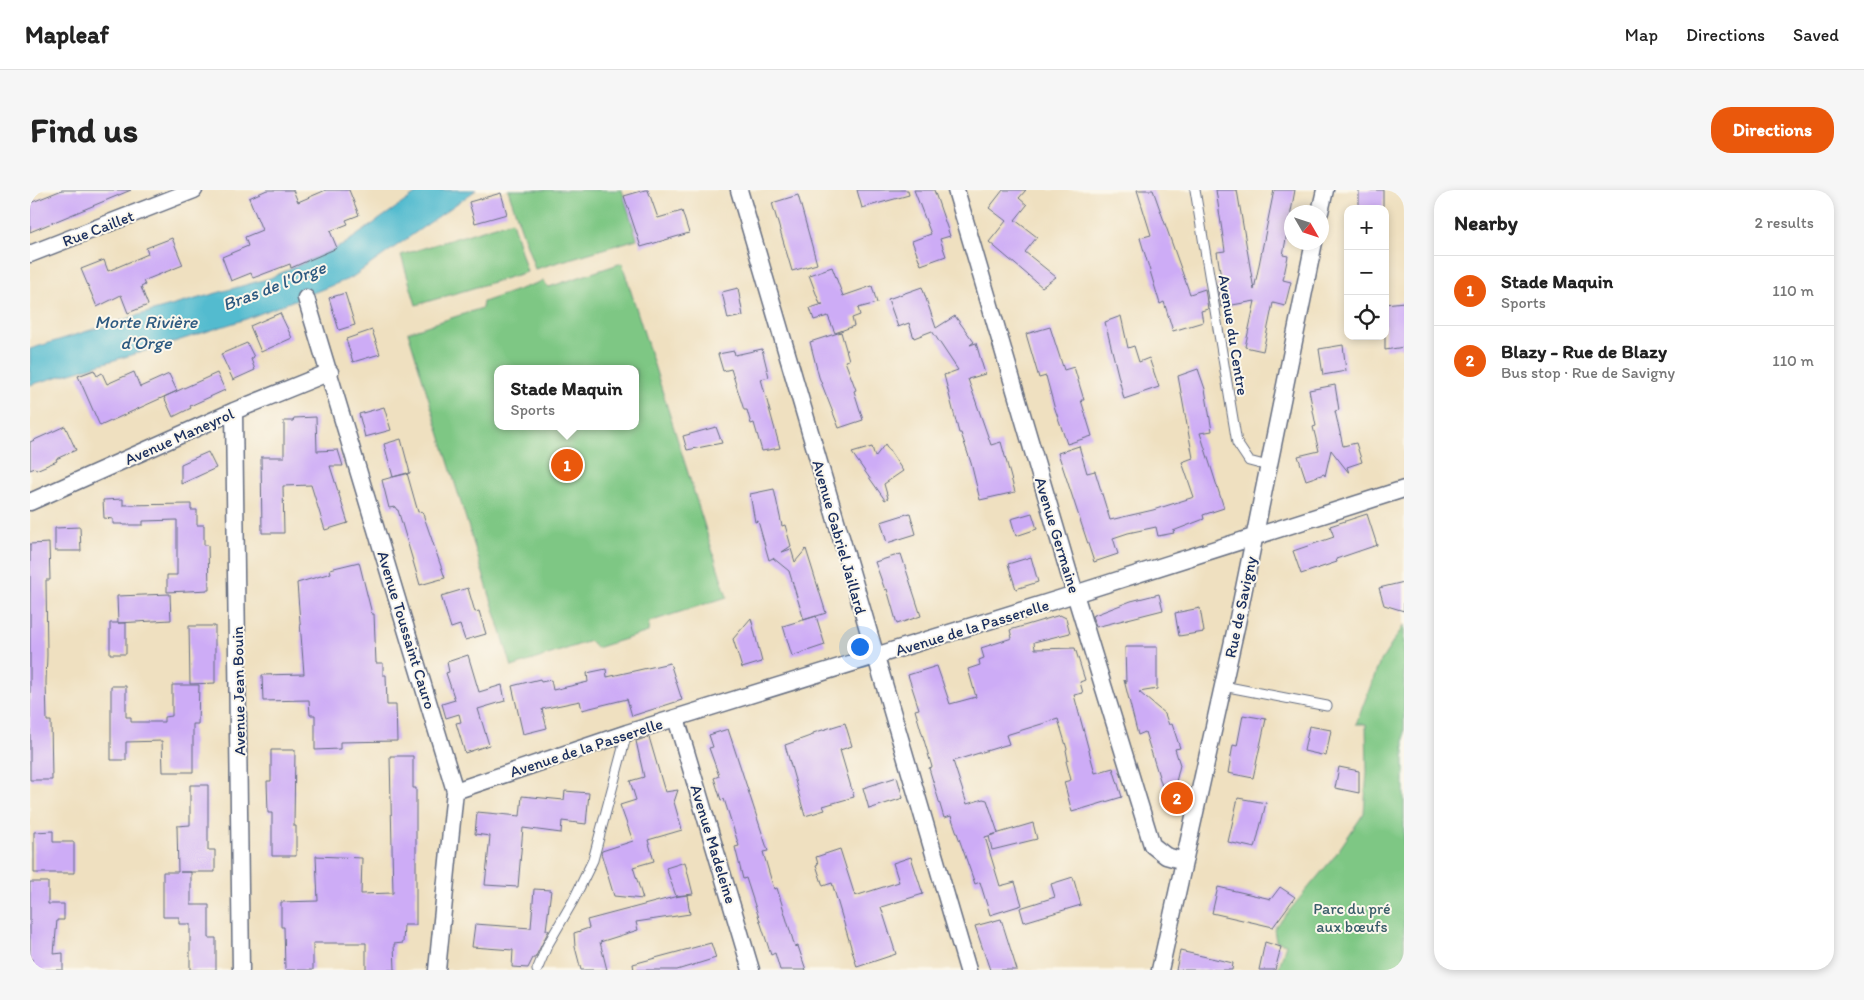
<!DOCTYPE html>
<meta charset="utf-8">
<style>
:root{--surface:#fff;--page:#f6f6f6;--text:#222;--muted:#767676;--line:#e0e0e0;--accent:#ea580c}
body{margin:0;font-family:Itim,sans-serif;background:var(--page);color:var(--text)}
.controls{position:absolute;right:15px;top:15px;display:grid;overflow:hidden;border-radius:10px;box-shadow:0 2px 8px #0003}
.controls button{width:45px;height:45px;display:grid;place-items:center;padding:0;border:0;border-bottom:1px solid var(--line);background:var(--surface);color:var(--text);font:25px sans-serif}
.compass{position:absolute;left:1254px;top:15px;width:45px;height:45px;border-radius:50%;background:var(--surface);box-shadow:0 2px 8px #0003;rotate:129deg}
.you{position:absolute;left:829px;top:456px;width:18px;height:18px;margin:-12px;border:4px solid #fff;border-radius:50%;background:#1a73e8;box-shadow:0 0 0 8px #1a73e833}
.badge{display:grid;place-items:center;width:32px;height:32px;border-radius:50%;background:var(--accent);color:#fff;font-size:16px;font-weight:700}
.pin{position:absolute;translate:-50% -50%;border:2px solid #fff;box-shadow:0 1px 5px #0006}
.popup{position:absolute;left:464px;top:175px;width:145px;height:65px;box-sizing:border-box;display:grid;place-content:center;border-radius:10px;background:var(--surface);filter:drop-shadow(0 1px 4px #0005);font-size:16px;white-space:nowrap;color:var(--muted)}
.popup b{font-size:19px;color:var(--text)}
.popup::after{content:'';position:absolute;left:50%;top:100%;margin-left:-10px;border:10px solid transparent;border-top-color:var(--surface)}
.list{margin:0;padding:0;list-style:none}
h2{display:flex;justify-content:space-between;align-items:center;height:65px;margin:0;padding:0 20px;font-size:21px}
h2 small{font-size:16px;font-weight:400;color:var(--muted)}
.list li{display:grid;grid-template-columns:32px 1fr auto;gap:15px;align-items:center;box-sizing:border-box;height:70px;padding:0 20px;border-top:1px solid var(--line)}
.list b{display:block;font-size:19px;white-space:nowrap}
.list p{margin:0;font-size:16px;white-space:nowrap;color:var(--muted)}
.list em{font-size:16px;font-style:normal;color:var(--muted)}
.icon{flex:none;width:28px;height:28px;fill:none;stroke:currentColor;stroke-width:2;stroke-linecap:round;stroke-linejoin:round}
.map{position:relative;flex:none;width:1374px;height:780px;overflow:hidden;border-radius:20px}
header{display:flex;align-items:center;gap:30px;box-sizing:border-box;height:70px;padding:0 25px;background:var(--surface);border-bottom:1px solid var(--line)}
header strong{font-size:24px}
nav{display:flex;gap:28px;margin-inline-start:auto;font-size:18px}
.intro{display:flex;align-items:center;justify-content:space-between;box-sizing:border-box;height:120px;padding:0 30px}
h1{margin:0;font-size:35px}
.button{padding:12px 22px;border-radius:20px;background:var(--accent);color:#fff;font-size:18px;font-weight:700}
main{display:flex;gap:30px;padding:0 30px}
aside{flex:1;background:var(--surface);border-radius:20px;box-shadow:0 2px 8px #0003}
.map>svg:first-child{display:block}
.green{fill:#7ec784;stroke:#4c7b71;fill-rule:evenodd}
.water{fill:#52bbcf;stroke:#367596}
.building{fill:#cdacf6}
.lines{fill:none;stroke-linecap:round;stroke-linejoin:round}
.lane-casing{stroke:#656d80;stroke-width:11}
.street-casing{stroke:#656d80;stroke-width:19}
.lane{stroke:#fff;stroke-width:9}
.street{stroke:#fff;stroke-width:16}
.labels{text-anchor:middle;stroke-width:4;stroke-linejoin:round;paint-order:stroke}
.street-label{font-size:16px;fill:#1b2f5e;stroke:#fbf7ec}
.park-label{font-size:16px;fill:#395d69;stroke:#fbf7ec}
.water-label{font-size:18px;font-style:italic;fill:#2c5980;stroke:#fbf7ec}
</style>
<header>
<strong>Mapleaf</strong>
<nav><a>Map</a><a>Directions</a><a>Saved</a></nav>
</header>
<div class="intro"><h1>Find us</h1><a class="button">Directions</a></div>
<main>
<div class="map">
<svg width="1374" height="780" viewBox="0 0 1374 780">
<rect width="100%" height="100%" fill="#fbf7ec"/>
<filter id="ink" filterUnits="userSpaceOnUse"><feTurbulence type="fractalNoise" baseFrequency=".02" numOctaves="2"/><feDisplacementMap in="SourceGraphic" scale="10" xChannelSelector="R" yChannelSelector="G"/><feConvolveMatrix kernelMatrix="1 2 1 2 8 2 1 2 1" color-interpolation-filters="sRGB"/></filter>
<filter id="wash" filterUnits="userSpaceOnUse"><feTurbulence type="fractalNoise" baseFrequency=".0096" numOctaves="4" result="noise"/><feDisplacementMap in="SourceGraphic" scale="20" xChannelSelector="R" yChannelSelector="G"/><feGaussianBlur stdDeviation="1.12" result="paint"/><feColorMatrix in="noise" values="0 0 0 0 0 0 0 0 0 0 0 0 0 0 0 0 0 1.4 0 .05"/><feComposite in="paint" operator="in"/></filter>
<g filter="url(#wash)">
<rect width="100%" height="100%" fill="#efe0c0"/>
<path class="green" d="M478 0H592L607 49 505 79Z
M482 31 497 82 386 115 371 65Z
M592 73 697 407 619 432 618 442 566 458 560 451 482 477 378 142 452 118 453 112 513 91 519 97ZM468 179H606V236H468Z
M1374 435V780H1248L1256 754 1246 751 1244 739 1304 667 1334 623 1337 582 1336 534H1326L1349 474Z"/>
<path class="water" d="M391 0H446L321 88 216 129 125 158 0 195V159L109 125 240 88 313 55Z"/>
<g id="blocks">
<path class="building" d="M32 0H101L0 42V13Z
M237 0H263L268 12 296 0H319L329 25 316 30 318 34 300 41 307 58 261 78 260 74 223 88 221 83 201 91 192 67 218 56 215 47 232 40 219 8Z
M615 0H618L628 28 652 21 659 43 611 57 594 6Z
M827 0H878L879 5 832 18Z
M884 0H904L920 46 910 49 916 66 891 75 882 51 901 44Z
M973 0H996L989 8 997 15 985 30 1007 47 995 62 1026 87 1012 97 959 52 976 31 959 18Z
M1107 0H1123L1160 104 1175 99 1178 119 1171 121 1173 132 1143 141 1134 112 1130 114 1110 48 1121 45Z
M1186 0H1207L1224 100 1244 0H1265L1253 65 1258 66 1253 90 1261 92 1255 116 1243 113 1233 161 1215 157 1225 111 1191 117 1187 95 1192 94 1187 62 1195 61Z
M1329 0H1353V19H1329Z
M471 3 477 24 445 33 439 12Z
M768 5 787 74 762 81 742 13Z
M142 48 153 75 113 91 115 95 111 97 118 115 98 123 91 105 67 117 51 79 74 70 78 81 118 64 116 58Z
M802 77 813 106 842 96 847 113 828 118 830 125 822 128 824 136 805 143 798 126 784 130 780 118 793 114H790L779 85Z
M892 97 906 138 925 126 944 152 940 155 946 153 955 184 938 189 961 255 971 252 985 302 950 310 941 273 931 243H929L914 185 928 180 902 141 884 148 879 133 868 137 858 109Z
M708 98 713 126 698 129 692 102Z
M315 103 325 135 309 140 299 108Z
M1374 112V157L1355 160V114Z
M250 123 262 148 231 162 220 136Z
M1091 126 1098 158 1104 156 1109 172 1119 168 1129 197 1094 209 1075 132Z
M1020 137 1034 180 1044 177 1054 210H1051L1062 246 1037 254 1024 216 1016 186 1009 188 996 144Z
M342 140 350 164 323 172 316 149Z
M811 142 819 170 815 171 826 200 824 201 833 230 809 238 789 187 780 152Z
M217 153 224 167 221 169 225 180 203 190 191 164Z
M1313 155 1316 181 1293 185 1289 159Z
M732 159 739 187 731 189 750 258 732 261 724 233 721 234 717 220H714L701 179 693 181 688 164 704 161 705 165Z
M1168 179 1175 199 1182 241 1170 243 1194 318 1173 325 1174 329 1143 341 1144 343 1128 346 1126 337 1098 343 1083 348 1088 364 1064 372 1028 263 1049 256 1057 283 1065 281 1080 330 1123 320 1164 307 1152 272 1163 268 1148 186Z
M64 180 67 186 72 183 77 194 104 182 110 197 139 184 147 201 70 236 48 186Z
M187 183 195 200 160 216 161 218 143 227 134 207Z
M1305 195 1309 220 1305 221 1313 256 1326 253 1332 272 1317 277 1319 283 1301 260 1295 286 1294 284 1276 290 1268 266 1289 261 1283 237 1286 236 1279 200Z
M354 217 361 240 335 247 329 224Z
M286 227 287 261 308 260 313 276H300L318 333 295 340 281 295 253 296 254 343H232L231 267H254V231H263L264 228Z
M35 236 46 260 26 269 27 271 6 280 5 278 0 280V252Z
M686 237 692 253 657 260 653 246Z
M371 249 380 283 363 287 354 254Z
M855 254 873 281 854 294 858 308 855 310 822 263 842 257 845 267Z
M178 262 186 278 151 294V274Z
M377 283 388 322 392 321 415 388 390 395 368 320H367L365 317 359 318 352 290Z
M744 299 752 336 755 335 761 356 752 362 761 359 765 372 776 359 796 423 774 430 759 381 743 368 739 370 728 331 725 332 720 304Z
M93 309V315L161 314V320H167V335H174V355H178L179 400 137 402V385H147V330L113 331V335H93V334H83V329L74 328 73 310Z
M880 323 886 344 857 353 851 332Z
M1002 323 1007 339 986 346 981 329Z
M1337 324 1347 355 1306 369 1307 372 1271 384 1263 361 1304 347 1300 336Z
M50 337 51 361H25V338Z
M19 353 20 390H16L17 465 16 492 17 531H21L22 590H0V354Z
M871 364 891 426 867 434 857 399 855 400 845 372Z
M1001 367 1008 392 986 399 978 374Z
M329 372 342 424H344L346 473H353V485H356L357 515H366L367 551 310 552V559L285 560V525H280L279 510 233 511 232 485 274 484 267 393 301 383 300 379Z
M1374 392V421L1354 415 1349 398Z
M438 398 445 422 449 421 456 444 435 450 430 435 421 438 411 406Z
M140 404 141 430 88 433 87 406Z
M1129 404 1133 420 1066 437 1062 426 1101 411Z
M1170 418 1174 442 1149 446 1145 423Z
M1030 425 1036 428 1040 443 1004 452 1005 459 1045 458 1055 490 1050 492 1053 503 1044 505 1065 583 1083 578 1092 607 1042 622 1034 592 1041 590 1036 571 1038 570 1036 560 1037 559 1028 529 976 545 979 554 923 571 937 614 953 609 957 610 968 643 955 647 970 696 985 692 992 715 960 725 950 692 945 694 921 626 914 628 899 578 902 577 885 520 889 519 878 485 907 476 920 514 946 507 938 479 950 475 949 470 954 468 951 458 982 448 980 440Z
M786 426 795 455 762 466 753 436Z
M721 428 732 472 712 478 703 449Z
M80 433H96V464H80Z
M159 436H185V493L160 494Z
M1095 457H1127V499L1109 502 1135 524 1139 535 1142 534 1150 558 1145 559 1150 575 1146 592 1132 596 1115 542 1108 545 1094 490 1096 493Z
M438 465 449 502 472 495 475 511 448 519 459 555 435 563 426 533 431 532 429 524 416 528 412 514 425 510 416 483 419 482 417 472Z
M640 473 652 510 602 526 597 509 552 520 550 511 512 519 517 538 493 544 482 496 510 489 511 492 521 490 523 500 558 492 557 483 576 479 577 487Z
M142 495H169L168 534H163V582H133L132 551 96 552V570H81V496H96V527H101V532H134V527L142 526Z
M1213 525 1236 529 1223 588 1198 583 1203 555 1207 556Z
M815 533 822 556 810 560 824 607 793 616 795 620 775 626 755 555 783 545V543Z
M1279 536 1301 540 1296 566 1274 561Z
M698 539 735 652 738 661 733 662 744 699 747 698 765 757 768 756 776 780H750L745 763 741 765 716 688 713 689 705 657 709 656 694 609 691 610 684 588 689 586 679 558 683 557 679 545Z
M619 547 635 602 648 600 644 612 652 640 618 650 624 671 603 677 613 709 584 706 571 663 572 661 603 651 590 615 606 610 600 591 614 587 606 551Z
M241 560H265L264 636H266V666H242V623H238L237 591H241Z
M360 566H383V598H386V735H374L373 753 364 754 365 780H336V753H283V780H255L254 737H251V712L288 711 286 666 332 668 331 704 363 703Z
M1309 577 1329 581V603L1305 598Z
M867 587 873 608 839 619 833 598Z
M160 595H178V660H185V682H150H161V715H179V748H186V780H160V734H149V727H133V682H148L147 636 160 635Z
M535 601 559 603 556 634 532 631 531 643 493 638 488 697 455 695 460 646 445 644 447 622 490 626 492 606 534 610Z
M1208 608 1236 613 1225 658 1198 652Z
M1003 633 1007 649 962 660 959 646Z
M23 641V652H44V683H4V642Z
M810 659 825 706 869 692 863 673 881 667 893 704 851 717 866 764 827 777 802 693 793 696 786 675 788 674 786 667Z
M655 672 663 704 646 706 636 678Z
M1043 687 1051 715 994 732 990 718 1025 707 1021 694Z
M0 692H18V714H34V730H27L24 764 33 763V780H2V769H0Z
M1188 697 1241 709 1250 697 1265 707 1243 737 1182 723Z
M504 699 521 700 516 740H519L505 768H503L498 778 482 777 483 760 442 757 445 734 501 738Z
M657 705 660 724 606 732 608 740 570 752 577 780H551L545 757 544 743 559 738 557 730 644 707Z
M971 729 977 748 987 780H960L945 736Z
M1235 752 1251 757 1245 780H1229Z
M681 753 686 768 647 780H604L603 774Z
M1150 761 1203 773 1202 780H1146Z"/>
</g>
</g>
<g filter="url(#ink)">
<use href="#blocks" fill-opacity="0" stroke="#656d80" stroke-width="1"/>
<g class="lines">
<g class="lane-casing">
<path id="lane" d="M1165 0 1207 253 1219 271 1238 276
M1193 496 1297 516
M507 780 517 756 543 711 563 670 597 543"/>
</g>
<g class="street-casing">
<path id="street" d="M709 0 938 780
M926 0 1045 404 1122 655 1136 666 1154 671
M1290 22 1295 0
M0 64 164 0
M276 108 425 601 407 780
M204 221 211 780
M0 312 204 221 300 182
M646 528 721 780
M425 601 597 543 1029 409 1374 299
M1130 780 1207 433 1284 52"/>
</g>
<use href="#lane" class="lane"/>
<use href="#street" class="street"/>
</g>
</g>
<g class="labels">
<g class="street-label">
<text transform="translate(68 38) rotate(-21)" y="6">Rue Caillet</text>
<text transform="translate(1204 145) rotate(81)" y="6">Avenue du Centre</text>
<text transform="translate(149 246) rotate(-24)" y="6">Avenue Maneyrol</text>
<text transform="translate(1028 345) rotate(73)" y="6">Avenue Germaine</text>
<text transform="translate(810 347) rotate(74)" y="6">Avenue Gabriel Jaillard</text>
<text transform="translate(1210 417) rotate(-78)" y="6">Rue de Savigny</text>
<text transform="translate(942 437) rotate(-17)" y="6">Avenue de la Passerelle</text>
<text transform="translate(377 440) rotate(73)" y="6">Avenue Toussaint Cauro</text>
<text transform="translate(208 501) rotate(-91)" y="6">Avenue Jean Bouin</text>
<text transform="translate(556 557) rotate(-18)" y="6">Avenue de la Passerelle</text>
<text transform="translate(684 654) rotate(73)" y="6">Avenue Madeleine</text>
</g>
<g class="park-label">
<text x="1322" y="724">Parc du pré<tspan x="1322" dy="18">aux bœufs</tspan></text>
</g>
<g class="water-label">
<text transform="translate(244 96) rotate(-21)" y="6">Bras de l'Orge</text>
<text x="116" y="138">Morte Rivière<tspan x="116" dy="21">d'Orge</tspan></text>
</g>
</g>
</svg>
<div class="controls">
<button>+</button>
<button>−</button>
<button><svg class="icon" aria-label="locate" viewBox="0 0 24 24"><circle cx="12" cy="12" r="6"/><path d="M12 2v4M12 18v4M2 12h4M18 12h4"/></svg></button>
</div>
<svg class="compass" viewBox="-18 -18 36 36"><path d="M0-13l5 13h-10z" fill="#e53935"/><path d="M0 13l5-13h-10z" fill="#767676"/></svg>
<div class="you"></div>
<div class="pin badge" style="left:537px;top:275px">1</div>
<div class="popup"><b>Stade Maquin</b>Sports</div>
<div class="pin badge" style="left:1147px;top:608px">2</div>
</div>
<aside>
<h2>Nearby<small>2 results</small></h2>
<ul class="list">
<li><span class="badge">1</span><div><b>Stade Maquin</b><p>Sports</p></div><em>110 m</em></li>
<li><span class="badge">2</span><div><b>Blazy - Rue de Blazy</b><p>Bus stop · Rue de Savigny</p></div><em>110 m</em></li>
</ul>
</aside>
</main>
